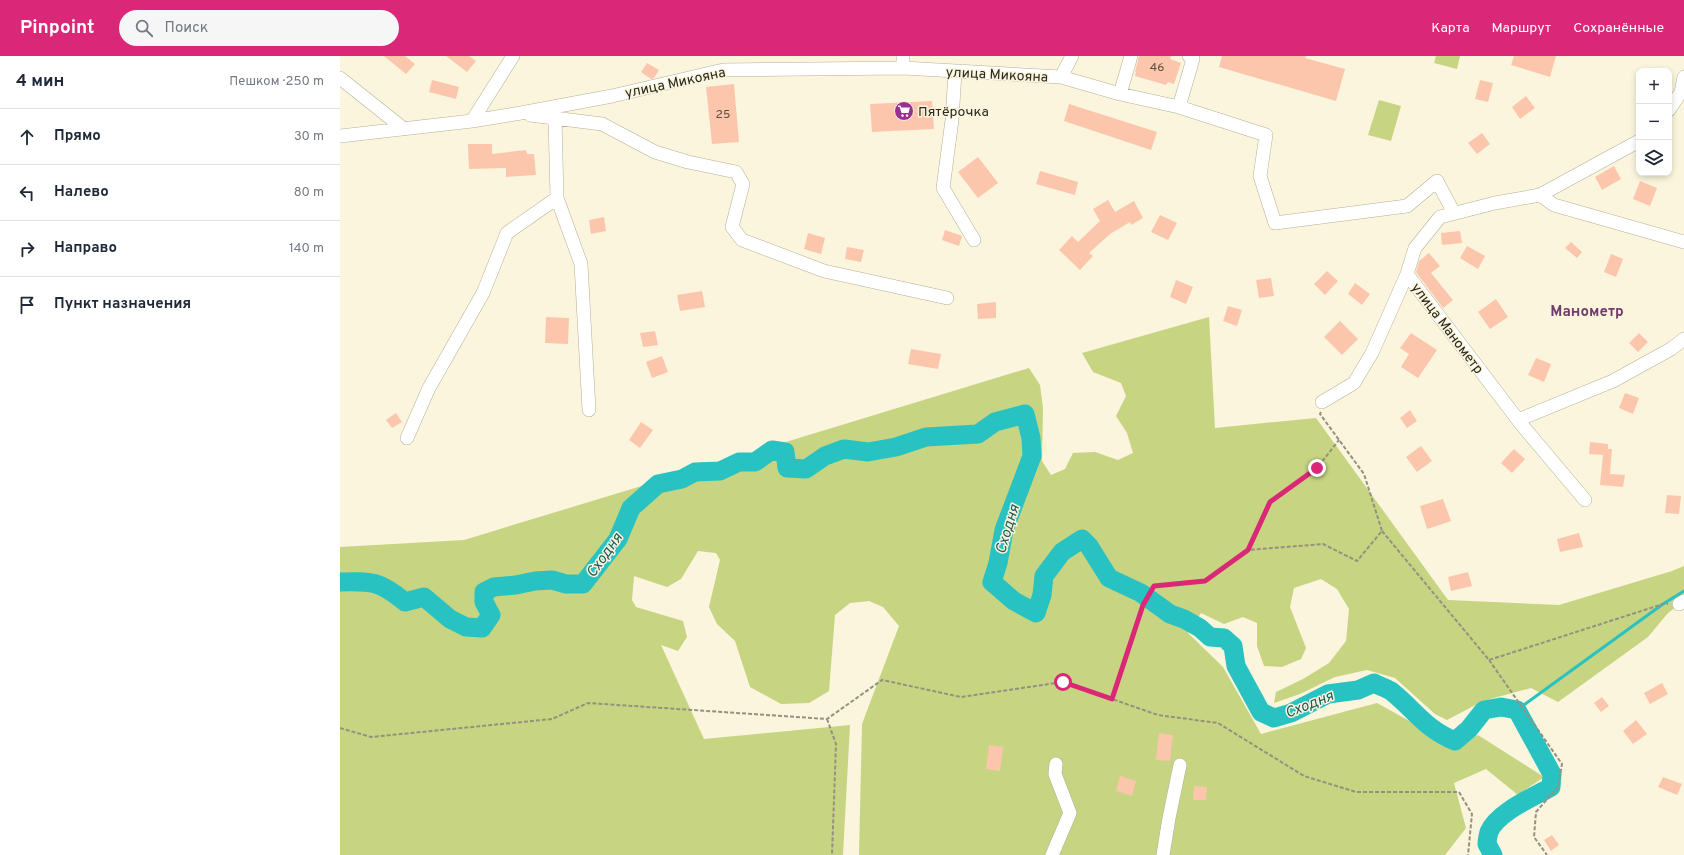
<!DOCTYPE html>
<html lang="ru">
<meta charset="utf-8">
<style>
:root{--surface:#fff;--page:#f6f6f7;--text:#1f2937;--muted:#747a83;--line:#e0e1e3;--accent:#db2777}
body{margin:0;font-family:Overpass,sans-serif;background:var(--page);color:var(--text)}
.controls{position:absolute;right:12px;top:12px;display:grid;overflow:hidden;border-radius:8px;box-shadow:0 2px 6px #0003}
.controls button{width:36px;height:36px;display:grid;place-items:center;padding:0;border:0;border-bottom:1px solid var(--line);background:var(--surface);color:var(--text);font:20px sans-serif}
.stop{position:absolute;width:12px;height:12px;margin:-9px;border:3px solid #db2777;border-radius:50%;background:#fff}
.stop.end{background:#db2777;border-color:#fff;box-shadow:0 1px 4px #0008}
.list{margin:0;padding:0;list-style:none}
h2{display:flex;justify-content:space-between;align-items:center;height:52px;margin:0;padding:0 16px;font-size:17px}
h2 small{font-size:13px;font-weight:400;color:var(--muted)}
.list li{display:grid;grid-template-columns:26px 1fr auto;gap:12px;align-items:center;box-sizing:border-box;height:56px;padding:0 16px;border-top:1px solid var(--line)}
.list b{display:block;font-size:15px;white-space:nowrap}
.list em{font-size:13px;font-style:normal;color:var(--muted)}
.icon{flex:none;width:22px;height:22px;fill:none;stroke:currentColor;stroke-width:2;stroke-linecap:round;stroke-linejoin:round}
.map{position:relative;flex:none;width:1344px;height:799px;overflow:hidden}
header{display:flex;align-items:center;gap:24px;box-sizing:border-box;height:56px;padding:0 20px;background:var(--accent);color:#fff}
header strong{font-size:19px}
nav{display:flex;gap:22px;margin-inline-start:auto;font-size:14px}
.search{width:280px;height:36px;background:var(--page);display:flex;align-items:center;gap:10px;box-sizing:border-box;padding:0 14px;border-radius:22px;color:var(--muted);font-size:15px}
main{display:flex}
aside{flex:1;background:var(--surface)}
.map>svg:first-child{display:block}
.green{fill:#c7d482}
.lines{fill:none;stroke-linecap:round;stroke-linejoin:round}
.stream{stroke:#29c2c3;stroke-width:3}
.river{stroke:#29c2c3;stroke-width:19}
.building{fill:#fcc6ad}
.minor-casing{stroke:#b4b098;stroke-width:14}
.path{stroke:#959180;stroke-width:2;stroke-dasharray:4 2;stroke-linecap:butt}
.minor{stroke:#fff;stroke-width:13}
.route{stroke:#db2777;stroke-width:5}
.labels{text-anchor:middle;stroke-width:3;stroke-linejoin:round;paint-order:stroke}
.number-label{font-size:12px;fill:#5e5042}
.street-label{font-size:14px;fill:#2a281f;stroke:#faf5dc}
.poi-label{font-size:14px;fill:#2a281f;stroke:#faf5dc;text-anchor:start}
.neighbourhood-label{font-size:15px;font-weight:bold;fill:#713c6c;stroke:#faf5dc}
.water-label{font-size:15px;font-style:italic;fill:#205b5b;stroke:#faf5dc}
</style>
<header>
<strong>Pinpoint</strong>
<div class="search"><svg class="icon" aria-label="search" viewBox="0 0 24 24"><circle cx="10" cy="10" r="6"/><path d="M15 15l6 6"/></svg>Поиск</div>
<nav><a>Карта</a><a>Маршрут</a><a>Сохранённые</a></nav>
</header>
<main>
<aside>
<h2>4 мин<small>Пешком · 250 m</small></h2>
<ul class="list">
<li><svg class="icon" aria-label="ahead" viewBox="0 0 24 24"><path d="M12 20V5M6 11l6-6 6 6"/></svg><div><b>Прямо</b></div><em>30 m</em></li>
<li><svg class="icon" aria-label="left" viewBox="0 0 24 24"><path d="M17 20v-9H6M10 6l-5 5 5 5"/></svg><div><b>Налево</b></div><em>80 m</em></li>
<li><svg class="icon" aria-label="right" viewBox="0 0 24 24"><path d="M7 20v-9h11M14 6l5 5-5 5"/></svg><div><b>Направо</b></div><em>140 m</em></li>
<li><svg class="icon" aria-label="arrive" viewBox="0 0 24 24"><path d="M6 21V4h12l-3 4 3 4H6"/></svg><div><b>Пункт назначения</b></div></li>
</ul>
</aside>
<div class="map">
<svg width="1344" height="799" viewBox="0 0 1344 799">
<rect width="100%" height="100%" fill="#faf5dc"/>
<path class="green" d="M1096 0H1120L1117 13 1094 7Z
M1039 44 1061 50 1051 85 1028 79Z
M869 261 875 372 976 362 1108 544 1219 549 1332 515 1344 510V545L1328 557 1308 581 1218 646 1191 632 1143 645 1107 664 1095 658 1055 622 1027 614 995 621 960 638 934 647 936 636 963 623 989 607 1006 585 1009 553 997 533 981 523 954 532 950 551 966 592 961 603 942 611 924 610 917 590V567L903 561 884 568 861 557 848 577 883 611 921 678 1037 647 1116 691 1138 679 1204 721 1178 739 1146 713 1114 727 1126 772 1105 799H519L522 668 559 570 543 551 529 545 510 547 495 559 489 635 469 647 441 648 410 631 395 585 377 568 369 551 380 504 376 497 358 495 341 523 327 531 294 520 292 544 296 551 343 565 347 581 338 595 321 589 364 683 510 669 503 799H0V491L124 484 689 312 700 329 703 352 702 405 711 419 725 413 733 397 755 396 778 404 793 397 787 377 776 360 786 340 781 327 753 316 742 297Z"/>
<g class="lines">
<path class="stream" d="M1177 654 1323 548 1344 535"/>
<path class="river" d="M0 526C32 525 40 525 65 546L84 541 110 563 126 571 142 572 151 559 144 546V536L154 531 176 529 195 525 212 524 226 528H243L278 483 291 452 318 428 342 423 355 416 380 415 399 406H415L432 394 445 396 447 412 466 413 485 400 504 393 528 396 556 391 586 381 638 378 655 366 685 358 691 382 692 400 664 474 658 507 652 526 674 545 696 557 702 539 704 520 722 496 742 483 749 490 769 522 801 537 830 558 844 563 860 572 870 581 884 582 893 590 896 610 921 656 934 662 951 657 988 638 1018 634 1034 627C1039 630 1046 632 1051 635 1075 654 1084 672 1115 685L1129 673 1144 654 1161 651 1177 654 1212 718 1211 731C1194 741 1157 756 1149 776 1148 780 1147 785 1147 788L1153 799"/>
</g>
<path class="building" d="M44 0H65L75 8 66 18Z
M106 0H129L136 5 127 16Z
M799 0H831L830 3 841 7 834 28 828 26 826 29 795 20 796 16H795Z
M882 0H966L965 2 1005 13 996 45 879 11Z
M1174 0H1216L1210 21 1171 9Z
M307 7 319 14 314 22 311 23 301 16Z
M92 24 119 31 116 43 89 36Z
M1140 24 1153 27 1148 46 1135 43Z
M394 28 399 86 372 88 366 31Z
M1186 40 1195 52 1180 63 1172 51Z
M592 45 594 73 532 76 530 48Z
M729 48 817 76 811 94 724 65Z
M1142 77 1150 88 1137 98 1128 87Z
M128 88H152V98L186 94 187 98H194L196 119 166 121V112L129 113Z
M638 101 658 127 638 142 618 116Z
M1274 110 1281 123 1262 134 1255 121Z
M700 115 738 126 735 139 696 128Z
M1300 125 1317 132 1310 150 1293 143Z
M768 144 775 156 794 145 803 162 791 169 790 166 770 178 749 197 753 200 740 214 719 194 732 180 738 186 760 165 753 153Z
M820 159 837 167 828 184 811 176Z
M264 161 266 175 251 178 249 164Z
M605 174 622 180 619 190 602 184Z
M1120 175 1122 187 1102 189 1101 177Z
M468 177 485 182 481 198 464 193Z
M1231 186 1242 196 1237 202 1225 192Z
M1127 190 1145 200 1138 213 1120 202Z
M507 191 524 194 521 206 505 203Z
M1089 197 1100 210 1091 217 1113 244 1103 252 1076 216 1079 205Z
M1271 198 1283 203 1276 221 1264 216Z
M987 215 998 225 985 239 974 228Z
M931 222 934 240 919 242 916 224Z
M836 224 853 231 846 248 830 241Z
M1015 227 1030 238 1022 249 1008 238Z
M362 235 365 251 340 255 337 239Z
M1156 243 1168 261 1150 273 1138 256Z
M656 246V262L638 263 637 248Z
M888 250 902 254 897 270 883 265Z
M206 261 229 262 228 288 205 287Z
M1000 265 1018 283 1002 299 984 281Z
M315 275 318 289 303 291 300 277Z
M1071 277 1097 294 1078 322 1061 311 1069 298 1060 292Z
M1299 277 1308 286 1298 296 1289 287Z
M571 293 601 298 598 313 568 308Z
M322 300 328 316 312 322 306 306Z
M1196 302 1211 308 1204 326 1188 319Z
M1285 337 1299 342 1293 358 1279 352Z
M1070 354 1077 365 1067 372 1060 362Z
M56 357 62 366 52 372 46 364Z
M301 366 313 374 300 392 289 384Z
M1250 386 1268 388V393H1272L1270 418 1285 419 1283 431 1260 429 1263 399 1249 398Z
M1081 390 1092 405 1077 416 1066 401Z
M1174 393 1185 403 1172 417 1161 407Z
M1327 439 1341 440 1339 458 1325 457Z
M1103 443 1111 465 1087 473 1080 450Z
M1239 477 1243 491 1220 496 1217 483Z
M1128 516 1132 530 1111 535 1108 521Z
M1322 627 1328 638 1310 648 1304 637Z
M1262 641 1269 650 1261 656 1254 647Z
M1296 664 1307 678 1293 688 1283 675Z
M819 677 833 679 830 705 816 704Z
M649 689 663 691 660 715 646 713Z
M780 720 796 725 792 740 776 735Z
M1323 721 1342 728 1337 739 1318 731Z
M854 730 867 731 866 744H853Z
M1212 779 1219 789 1211 795 1204 784Z"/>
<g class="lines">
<g class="minor-casing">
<path id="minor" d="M563 0V12
M615 16 612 64 603 132 634 184
M721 21 780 38 839 51 926 79 920 120 935 167 1067 150 1097 125 1114 157
M0 22 64 73
M780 38 791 0
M839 51 853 3 849 0
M1329 54 1341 36 1344 21
M190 59 262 68 315 96 348 106 396 116 403 128 392 171 402 184 484 215 607 242
M215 63 217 142 241 208 249 354
M132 65 173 0
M0 80 132 65 181 57 272 40 383 14 563 12 721 21 732 0
M1200 139 1214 149 1344 186
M982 346 1014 327 1032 297 1067 218
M1178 364 1273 325 1331 293 1344 283
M67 382 89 332 143 237 167 177 217 142
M1245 444 1181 368 1067 218 1075 192 1100 161 1155 147 1200 139 1299 85
M1339 548 1344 545
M712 799 730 757 715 718 716 708
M823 799 829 762 840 709"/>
</g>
<path class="path" d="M1042 475 1149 604 1323 548H1328
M908 494 929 445 977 412 999 384
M1149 604 1222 708 1218 731 1196 756 1194 781 1207 799
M772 643 803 549 814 530 865 525 908 494 983 488 1017 505 1042 475 1024 418 980 358 981 356
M487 663 496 688 492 799
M0 672 31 681 212 663 248 647 487 663 542 624 621 641 723 626 818 659 878 667 964 720 1016 736H1119L1132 758 1128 799"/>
<use href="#minor" class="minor"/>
</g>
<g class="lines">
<path class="route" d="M723 626 772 643 803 549 814 530 865 525 908 494 930 446 977 412"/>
</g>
<defs>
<g id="supermarket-disc" transform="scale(1)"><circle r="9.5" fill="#992f91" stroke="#faf5dc"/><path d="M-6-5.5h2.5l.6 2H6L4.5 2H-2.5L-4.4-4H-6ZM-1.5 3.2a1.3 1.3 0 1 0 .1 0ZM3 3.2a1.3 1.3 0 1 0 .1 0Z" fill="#fff"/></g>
</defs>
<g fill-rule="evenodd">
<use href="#supermarket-disc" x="564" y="55"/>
</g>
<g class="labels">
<g class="number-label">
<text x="817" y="15">46</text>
<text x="383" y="62">25</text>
</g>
<g class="street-label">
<text transform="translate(657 18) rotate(3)" y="5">улица Микояна</text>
<text transform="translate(335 26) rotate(-12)" y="5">улица Микояна</text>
<text transform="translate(1108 272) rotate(53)" y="5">улица Манометр</text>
</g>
<g class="poi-label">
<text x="578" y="60">Пятёрочка</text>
</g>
<g class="neighbourhood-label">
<text x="1247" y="260">Манометр</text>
</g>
<g class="water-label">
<text transform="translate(667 473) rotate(-73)" y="5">Сходня</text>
<text transform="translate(264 499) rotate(-55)" y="5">Сходня</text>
<text transform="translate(969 648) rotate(-22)" y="5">Сходня</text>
</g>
</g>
</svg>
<div class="controls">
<button>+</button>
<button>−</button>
<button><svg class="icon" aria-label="layers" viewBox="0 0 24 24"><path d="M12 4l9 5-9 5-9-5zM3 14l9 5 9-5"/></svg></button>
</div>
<div class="stop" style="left:723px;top:626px"></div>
<div class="stop end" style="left:977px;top:412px"></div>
</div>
</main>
